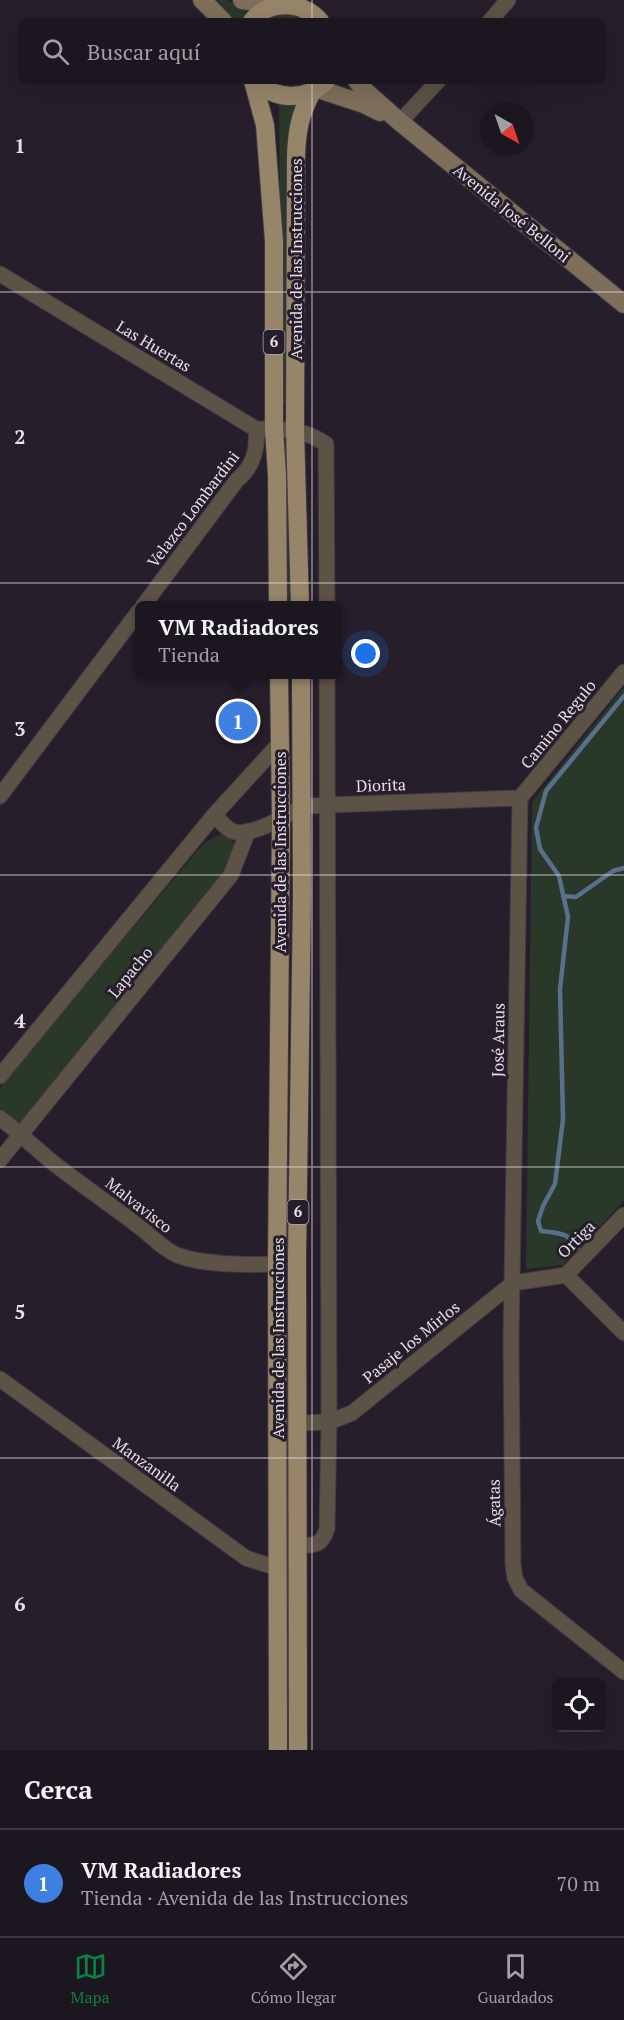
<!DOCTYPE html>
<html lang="es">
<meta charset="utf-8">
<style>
:root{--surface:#1c1620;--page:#29232d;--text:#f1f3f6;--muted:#a09fa5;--line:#3a353e;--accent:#0b8043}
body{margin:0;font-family:"PT Serif",serif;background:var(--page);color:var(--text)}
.controls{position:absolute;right:18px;bottom:18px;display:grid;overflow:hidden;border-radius:9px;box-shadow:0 6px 24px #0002}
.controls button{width:54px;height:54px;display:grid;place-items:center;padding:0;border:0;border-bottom:2px solid var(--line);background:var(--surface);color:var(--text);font:30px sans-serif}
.compass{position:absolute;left:480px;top:102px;width:54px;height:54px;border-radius:50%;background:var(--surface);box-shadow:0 6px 24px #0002;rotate:140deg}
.you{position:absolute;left:366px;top:654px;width:21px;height:21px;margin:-15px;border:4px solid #fff;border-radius:50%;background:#1a73e8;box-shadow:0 0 0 9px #1a73e833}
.badge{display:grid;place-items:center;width:39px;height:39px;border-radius:50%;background:var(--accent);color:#fff;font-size:20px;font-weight:700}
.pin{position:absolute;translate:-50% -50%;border:3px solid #fff;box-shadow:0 2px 6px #0006}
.popup{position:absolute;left:135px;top:601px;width:207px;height:78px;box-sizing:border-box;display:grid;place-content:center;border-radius:9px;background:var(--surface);filter:drop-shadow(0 2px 4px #0005);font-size:20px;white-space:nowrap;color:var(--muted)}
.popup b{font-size:22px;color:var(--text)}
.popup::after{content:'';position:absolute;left:50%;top:100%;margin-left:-12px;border:12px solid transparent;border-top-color:var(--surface)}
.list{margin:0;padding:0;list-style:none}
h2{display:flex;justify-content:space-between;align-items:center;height:78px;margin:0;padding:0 24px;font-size:26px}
h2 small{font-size:20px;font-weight:400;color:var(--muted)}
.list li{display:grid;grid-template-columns:39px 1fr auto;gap:18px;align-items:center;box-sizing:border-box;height:108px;padding:0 24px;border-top:2px solid var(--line)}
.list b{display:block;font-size:22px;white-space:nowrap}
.list p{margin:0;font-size:20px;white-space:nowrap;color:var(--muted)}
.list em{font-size:20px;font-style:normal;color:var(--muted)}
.icon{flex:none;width:33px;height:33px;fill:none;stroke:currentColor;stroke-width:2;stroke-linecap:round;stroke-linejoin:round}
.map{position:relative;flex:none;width:624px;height:1750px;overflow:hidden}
.search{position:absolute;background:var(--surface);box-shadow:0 6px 24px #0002;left:18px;right:18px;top:18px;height:66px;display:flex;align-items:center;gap:15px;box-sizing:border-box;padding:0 21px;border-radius:9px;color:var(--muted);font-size:22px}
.sheet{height:186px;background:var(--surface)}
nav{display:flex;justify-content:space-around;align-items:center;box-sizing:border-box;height:84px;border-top:2px solid var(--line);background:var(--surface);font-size:16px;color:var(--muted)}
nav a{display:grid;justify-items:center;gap:3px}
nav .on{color:var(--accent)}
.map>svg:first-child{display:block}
.green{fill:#293828}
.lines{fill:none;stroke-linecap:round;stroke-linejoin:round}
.stream{stroke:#59708c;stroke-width:4.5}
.street-casing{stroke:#413945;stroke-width:17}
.secondary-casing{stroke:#413945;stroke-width:20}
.primary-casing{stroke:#413945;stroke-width:20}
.street{stroke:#5c5346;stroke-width:15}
.secondary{stroke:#7d6f5a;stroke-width:18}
.primary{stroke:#968569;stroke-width:18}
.grid{fill:none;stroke:#e5dfe8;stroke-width:1.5;stroke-opacity:0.55}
.labels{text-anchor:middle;stroke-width:6;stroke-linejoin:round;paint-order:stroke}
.shield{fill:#261e2a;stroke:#aca5af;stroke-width:1.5}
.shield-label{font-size:15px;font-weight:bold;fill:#e5dfe8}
.street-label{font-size:16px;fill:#e5dfe8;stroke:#261e2a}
.grid-label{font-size:20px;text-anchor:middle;font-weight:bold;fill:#e5dfe8;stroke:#261e2a;stroke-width:6;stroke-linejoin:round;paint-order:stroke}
</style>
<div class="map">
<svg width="624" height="1750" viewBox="0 0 624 1750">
<rect width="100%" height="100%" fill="#261e2a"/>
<path class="green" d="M217 0H227L249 13 244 21H235Z
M293 12 310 21H266L275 14Z
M279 102 296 105 292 120 289 403H282Z
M285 446H288L292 605H287Z
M624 687V1201L563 1265 526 1269 532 802Z
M219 835C228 835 231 839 235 846L229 869 25 1121 16 1123 0 1112V1088L17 1066 204 843Z"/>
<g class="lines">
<path class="stream" d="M563 896 576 897 613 871 624 868
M582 1256C571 1233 565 1234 541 1231L538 1221 543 1206 555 1184 563 1119 560 989 568 917 559 876 540 849 536 828 546 791 624 696"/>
<g class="street-casing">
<path id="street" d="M490 21 508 0
M400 122 438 81
M0 274 256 429C284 429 302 428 326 444L327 606
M143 606 237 480C254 466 258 449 256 429
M0 796 139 611
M520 798 511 1340 513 1564 515 1578 521 1590 624 1672
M520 798 624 672
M215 814C219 820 224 827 232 831 250 838 283 817 299 809 307 805 319 806 328 805L520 798
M0 1076 215 814 280 743
M0 1118C20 1133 37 1150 56 1165 83 1186 111 1205 137 1225 151 1235 162 1249 177 1255 202 1265 251 1265 277 1264
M0 1160 231 875 248 831
M566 1275 624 1333
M513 1283 566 1275 624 1215
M0 1379 246 1558 277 1568
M297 1423 329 1422 352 1413 513 1283
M297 1546C314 1545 321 1547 327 1529L329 1422 327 674"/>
</g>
<g class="secondary-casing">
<path id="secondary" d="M202 0 223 21
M242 0 269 4
M357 81 365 91 400 122 624 304
M318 89 364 104 380 112"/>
</g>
<g class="primary-casing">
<path id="primary" d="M252 21C268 0 302 0 320 21
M253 81 265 125 274 241V429L277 475 278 606
M257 81C276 101 306 101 326 81
M300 606 295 430 296 156C297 130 300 114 312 92
M278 1750 277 1264 281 820 279 674
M298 1750 297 1257 302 896 301 674"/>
</g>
<use href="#street" class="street"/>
<use href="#secondary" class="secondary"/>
<use href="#primary" class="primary"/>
</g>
<path class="grid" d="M312 0V21M312 81V1750M0 292H624M0 583H624M0 875H624M0 1167H624M0 1458H624"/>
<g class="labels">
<g class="shield">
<rect x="263.5" y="330" width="21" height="24" rx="4.5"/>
<rect x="287.5" y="1200" width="21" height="24" rx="4.5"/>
</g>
<g class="shield-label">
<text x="274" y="347">6</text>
<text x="298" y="1217">6</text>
</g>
<g class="street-label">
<text transform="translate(512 213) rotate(39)" y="6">Avenida José Belloni</text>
<text transform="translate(296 259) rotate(-90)" y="6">Avenida de las Instrucciones</text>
<text transform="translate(154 346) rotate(31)" y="6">Las Huertas</text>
<text transform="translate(193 509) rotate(-53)" y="6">Velazco Lombardini</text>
<text transform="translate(558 724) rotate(-51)" y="6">Camino Regulo</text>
<text transform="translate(381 785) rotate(-2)" y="6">Diorita</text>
<text transform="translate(280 852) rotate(-90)" y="6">Avenida de las Instrucciones</text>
<text transform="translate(130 972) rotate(-51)" y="6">Lapacho</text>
<text transform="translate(498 1040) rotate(-89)" y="6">José Araus</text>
<text transform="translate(139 1205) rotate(38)" y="6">Malvavisco</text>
<text transform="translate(576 1239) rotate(-45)" y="6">Ortiga</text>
<text transform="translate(278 1338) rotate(-90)" y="6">Avenida de las Instrucciones</text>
<text transform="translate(411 1342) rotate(-39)" y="6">Pasaje los Mirlos</text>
<text transform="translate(147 1464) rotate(36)" y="6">Manzanilla</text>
<text transform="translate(494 1503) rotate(-91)" y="6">Ágatas</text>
</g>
</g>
<g class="grid-label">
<text x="20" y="153">1</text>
<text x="20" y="444">2</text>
<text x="20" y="736">3</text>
<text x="20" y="1028">4</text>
<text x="20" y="1319">5</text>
<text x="20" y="1611">6</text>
</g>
</svg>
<div class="controls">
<button><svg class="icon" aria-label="locate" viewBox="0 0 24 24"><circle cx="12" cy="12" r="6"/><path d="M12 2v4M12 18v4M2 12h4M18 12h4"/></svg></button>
</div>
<svg class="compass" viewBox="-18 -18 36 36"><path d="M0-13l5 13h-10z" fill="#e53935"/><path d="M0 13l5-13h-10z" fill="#a09fa5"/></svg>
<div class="you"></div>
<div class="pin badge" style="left:238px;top:721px;background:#3f7fe0">1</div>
<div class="popup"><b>VM Radiadores</b>Tienda</div>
<div class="search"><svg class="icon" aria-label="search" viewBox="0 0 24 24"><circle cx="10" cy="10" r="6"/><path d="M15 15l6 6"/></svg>Buscar aquí</div>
</div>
<section class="sheet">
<h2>Cerca<small></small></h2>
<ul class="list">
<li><span class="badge" style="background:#3f7fe0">1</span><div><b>VM Radiadores</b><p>Tienda · Avenida de las Instrucciones</p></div><em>70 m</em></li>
</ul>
</section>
<nav>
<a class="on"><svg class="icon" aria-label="map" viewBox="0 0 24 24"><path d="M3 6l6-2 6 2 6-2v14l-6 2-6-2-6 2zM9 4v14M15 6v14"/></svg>Mapa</a>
<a><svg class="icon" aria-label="directions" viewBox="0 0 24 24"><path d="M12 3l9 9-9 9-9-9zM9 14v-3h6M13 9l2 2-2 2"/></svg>Cómo llegar</a>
<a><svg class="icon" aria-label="saved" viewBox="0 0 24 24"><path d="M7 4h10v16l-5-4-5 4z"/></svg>Guardados</a>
</nav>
